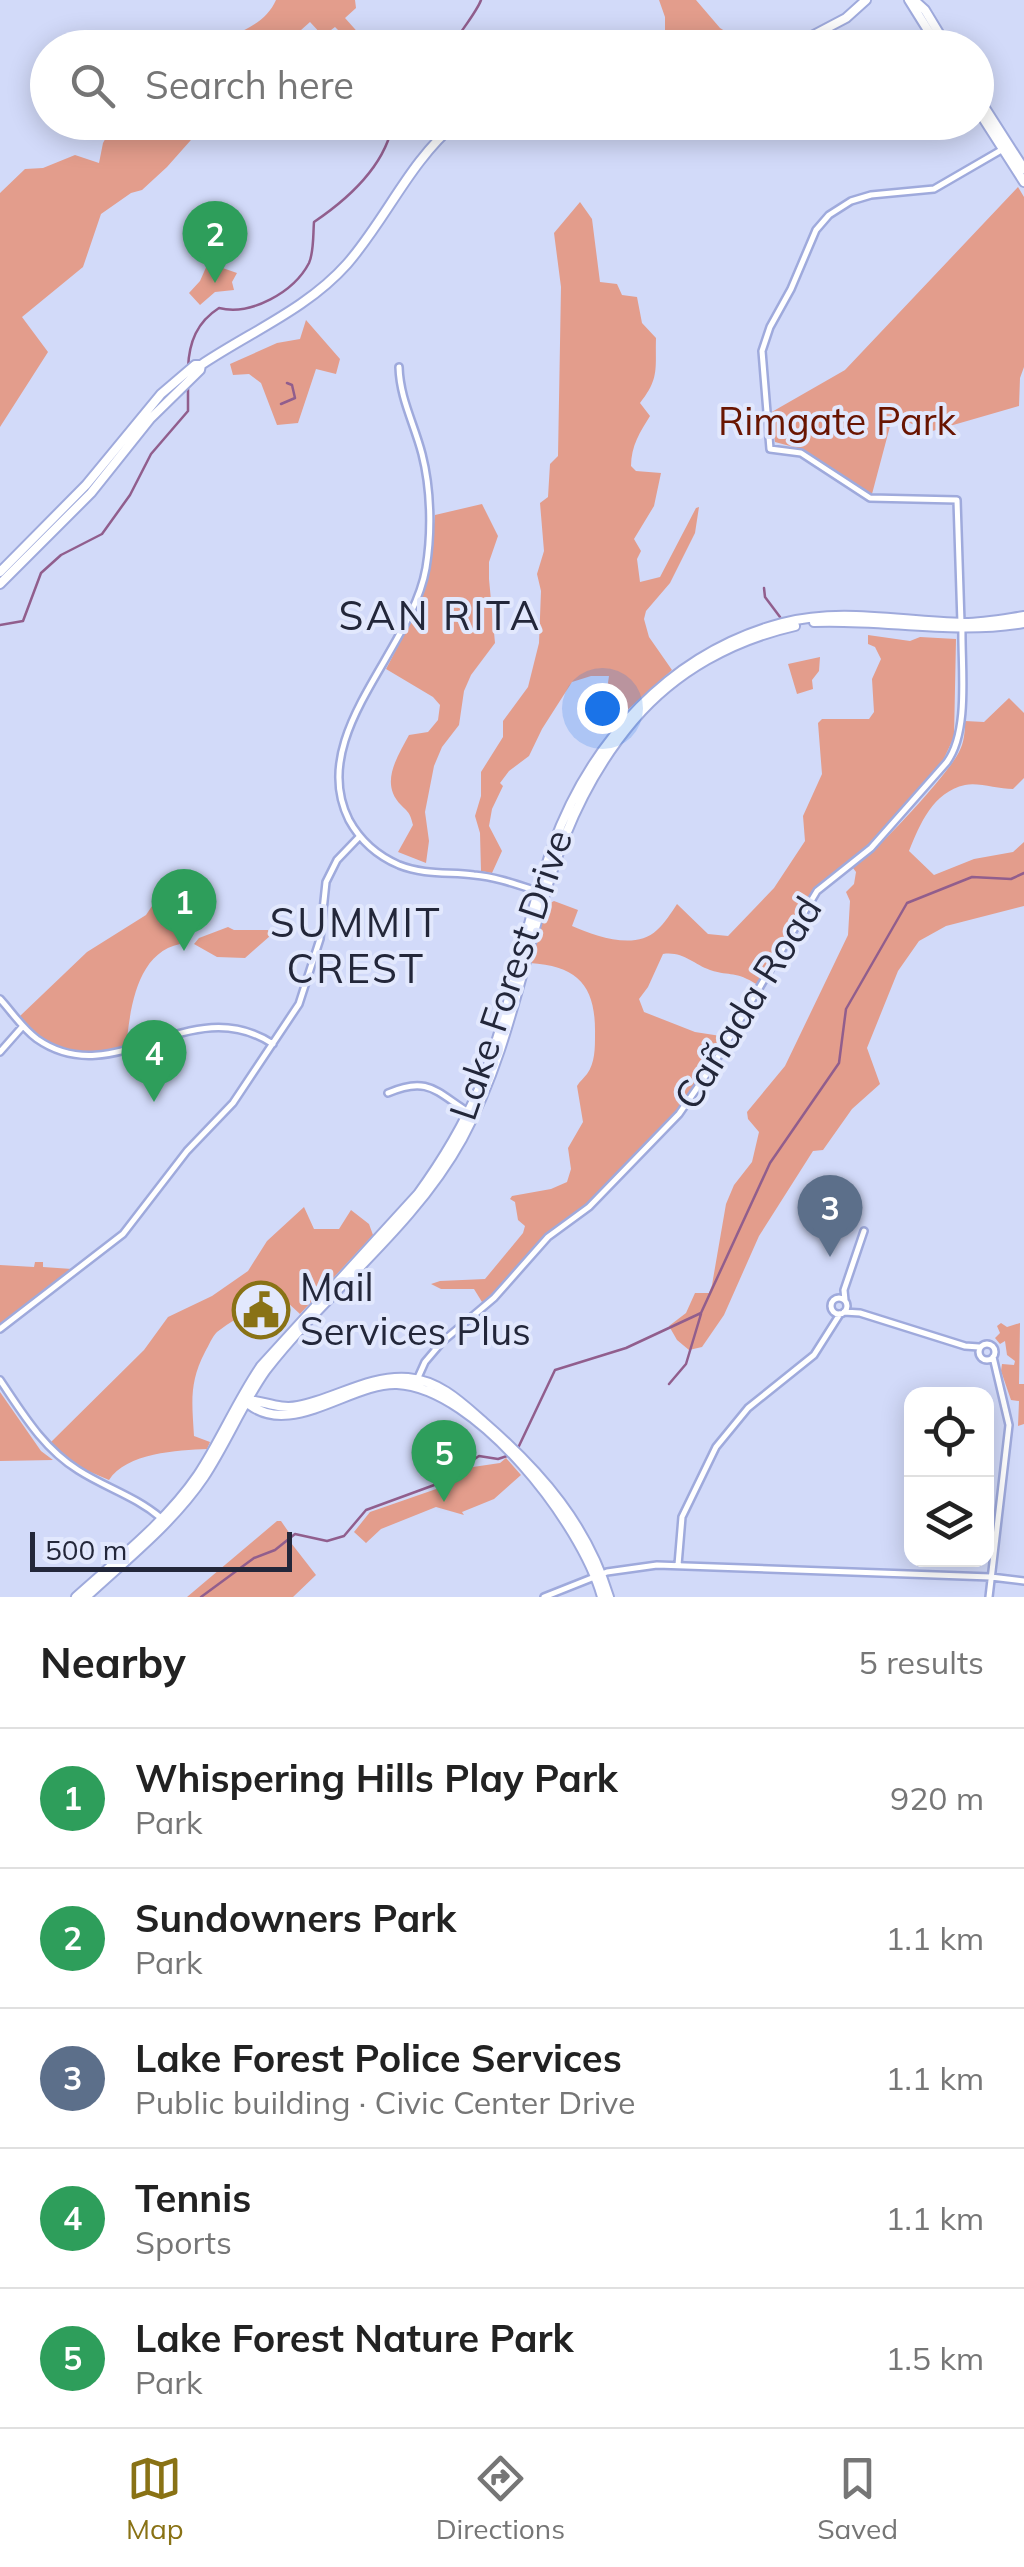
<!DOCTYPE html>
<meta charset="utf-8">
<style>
:root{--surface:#fff;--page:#f6f6f6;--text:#222;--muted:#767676;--line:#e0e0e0;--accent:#897215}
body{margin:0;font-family:Mulish,sans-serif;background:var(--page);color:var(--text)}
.controls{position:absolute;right:30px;bottom:30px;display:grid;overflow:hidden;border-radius:20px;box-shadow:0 5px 25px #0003}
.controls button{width:90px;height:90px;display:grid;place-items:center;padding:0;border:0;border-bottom:2px solid var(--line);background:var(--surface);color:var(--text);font:50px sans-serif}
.scale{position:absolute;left:30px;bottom:25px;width:262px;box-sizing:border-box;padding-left:10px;border:5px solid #23273a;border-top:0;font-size:28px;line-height:35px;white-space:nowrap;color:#23273a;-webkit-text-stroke:8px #e2e8fd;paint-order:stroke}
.you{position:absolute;left:602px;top:708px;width:35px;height:35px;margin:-25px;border:8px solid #fff;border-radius:50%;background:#1a73e8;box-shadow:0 0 0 15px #1a73e833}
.badge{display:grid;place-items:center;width:65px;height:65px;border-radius:50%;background:var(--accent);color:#fff;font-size:32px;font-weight:700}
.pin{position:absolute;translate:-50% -82px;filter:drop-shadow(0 2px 5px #0008)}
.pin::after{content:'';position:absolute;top:52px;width:35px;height:30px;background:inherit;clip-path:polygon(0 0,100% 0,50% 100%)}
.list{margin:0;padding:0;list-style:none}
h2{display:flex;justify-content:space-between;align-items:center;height:130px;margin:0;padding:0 40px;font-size:42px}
h2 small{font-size:32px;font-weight:400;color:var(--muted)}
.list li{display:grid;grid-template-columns:65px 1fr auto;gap:30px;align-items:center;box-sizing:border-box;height:140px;padding:0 40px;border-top:2px solid var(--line)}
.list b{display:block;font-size:38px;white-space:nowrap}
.list p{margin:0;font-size:32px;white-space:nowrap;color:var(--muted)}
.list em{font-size:32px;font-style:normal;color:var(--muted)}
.icon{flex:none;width:55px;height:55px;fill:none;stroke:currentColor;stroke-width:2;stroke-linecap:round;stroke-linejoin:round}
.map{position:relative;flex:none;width:1024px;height:1597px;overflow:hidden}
.search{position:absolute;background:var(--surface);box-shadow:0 5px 25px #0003;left:30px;right:30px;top:30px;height:110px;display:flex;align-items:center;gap:25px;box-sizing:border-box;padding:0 35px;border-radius:55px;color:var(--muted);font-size:38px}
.sheet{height:830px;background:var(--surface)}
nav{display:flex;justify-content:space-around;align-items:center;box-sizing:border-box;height:140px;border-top:2px solid var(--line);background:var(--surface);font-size:28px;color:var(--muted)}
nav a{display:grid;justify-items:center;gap:5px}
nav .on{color:var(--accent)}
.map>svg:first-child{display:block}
.green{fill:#e39d8c}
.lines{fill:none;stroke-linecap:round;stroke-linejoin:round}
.stream{stroke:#915e8d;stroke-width:2.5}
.minor-casing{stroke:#9faadc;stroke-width:10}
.major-casing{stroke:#9faadc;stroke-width:12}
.minor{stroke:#fff;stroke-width:5}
.major{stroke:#fff;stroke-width:8}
.labels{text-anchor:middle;stroke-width:8;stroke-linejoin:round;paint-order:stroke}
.park-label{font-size:38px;fill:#691501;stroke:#e2e8fd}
.street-label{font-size:38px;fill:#23273a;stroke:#e2e8fd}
.poi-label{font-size:38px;fill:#23273a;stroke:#e2e8fd;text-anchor:start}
.neighbourhood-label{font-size:40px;letter-spacing:2.5px;fill:#23273a;stroke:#e2e8fd}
</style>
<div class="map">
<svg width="1024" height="1597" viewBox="0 0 1024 1597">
<rect width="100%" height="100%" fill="#d2daf9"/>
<path class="green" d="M276 0H355L356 8 345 18 371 47H355L335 27 323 36 310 22 282 47H203C229 36 264 28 276 0Z
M659 0H696L720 28 736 38 738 45H665V17Z
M114 123H206L167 167 142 190 131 193 101 214 83 267 22 317 48 352 0 427V193L25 169 43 168 75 155 99 163 103 143Z
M1018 187 1024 197V367L1020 378 1019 406 929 432 893 415 872 494 856 488 801 449 775 442 770 413 845 370Z
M580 202 592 219 600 282 617 284 622 295 637 297 642 323 656 338C655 368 660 378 640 403L650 416C640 432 631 446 631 466L636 471 661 473 654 506 634 539 641 551 637 559 640 582 660 577 696 508 699 507 695 533 670 583 646 611 644 619 649 637 672 670 614 722 603 716 609 676H591L572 682 542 729 529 756 509 771 500 783 503 786 492 809 489 826 502 851 492 873 481 871 480 833 475 816 481 796V772L503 737V721L528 687 539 643 541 591 537 574 544 551 540 503 548 497 550 464 558 456 561 287 554 233Z
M208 263 237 273 232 282 234 290 215 292 200 305 189 293 200 281Z
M306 320 340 359 336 374 316 369 298 423 277 425 261 383 249 374 233 375 230 364 277 343 300 339Z
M482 504 498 536 489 562V579L495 643 471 675 464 691 459 725 442 747 434 766 425 812 429 841 426 863 398 852 413 825C410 813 409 813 401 805 379 783 398 756 409 735L428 732 438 720 440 705 433 697 386 669 421 602 429 573 435 515Z
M868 635 910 641 920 637 956 639 954 737 940 767 865 851 820 884 758 985C734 970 732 977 710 970 693 964 683 951 663 954L648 987 639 999 644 1012 695 1032 727 1037 679 1111 582 1210 550 1231 486 1301 482 1302 474 1289H441L431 1284 440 1281 485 1279 523 1233 525 1226 518 1220 515 1202 510 1199 512 1196 551 1189 567 1182 571 1169 568 1148 583 1122 577 1086C580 1081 584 1078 587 1074 595 1063 595 1048 595 1035 596 988 580 966 530 963L548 904 554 901 578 910 572 926C596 936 635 951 657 930 665 923 671 913 677 904L708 934 728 936 774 888 805 841 803 816 822 774 818 723 822 719H869L874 712 872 679 881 659 875 647 868 644Z
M820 657 819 671 812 680 813 689 797 694 788 664Z
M1009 698 1024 713V778L1013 789C998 789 978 782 965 785 933 792 920 824 909 851L934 875 974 859 1013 852 1024 842V906L946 926 919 941 898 971 867 1048 880 1084 852 1109 823 1150 813 1151 759 1236 724 1315 702 1347 689 1350 677 1340 669 1326 686 1313 695 1293H709L712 1285 726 1204 734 1185 752 1162 759 1132 748 1119 747 1112 785 1066 848 935 850 901 846 892 854 884 856 872 853 868C875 853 947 776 959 752 964 743 965 732 965 721L984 722Z
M165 901 167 922 188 938 187 943C137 947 130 1008 126 1049 82 1057 47 1059 20 1016L87 952 146 915 154 903Z
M228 927 234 930H268L270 936 245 958 217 957 194 944 199 938Z
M304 1207 314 1229H339L351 1210 369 1224 373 1235 300 1314 275 1291C258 1308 236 1317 217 1332 212 1337 209 1345 205 1352 189 1383 192 1402 194 1436L210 1442 207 1449C178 1450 126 1453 109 1480L81 1468 50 1443 144 1350 168 1317 212 1296 248 1271 267 1241Z
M35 1262H43V1267L72 1269 0 1325V1265L34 1267Z
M1001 1323 1007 1327 1020 1323 1019 1384H1024V1424L1018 1426 1019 1401 1011 1400 1001 1371 1002 1364 1014 1365 1015 1361 1007 1355 1005 1341 1000 1344 995 1338 1000 1333 997 1326Z
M0 1392 41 1451 53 1460 0 1461Z
M506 1458 521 1475 494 1499 462 1512 464 1515 436 1507 381 1529 366 1543 354 1532 370 1512 442 1487 473 1467 500 1463Z
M277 1521H281L290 1534 288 1539 316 1575 293 1597H187Z"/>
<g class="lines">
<path class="stream" d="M449 48C457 38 478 9 481 0
M188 368C189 342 197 322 219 308 251 316 294 292 309 263 314 252 313 234 314 222 348 199 386 165 393 122
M281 404 295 398 292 385 287 383
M764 588 765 597 780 617
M0 625 23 621 41 573 61 555 102 534 130 495 151 454 188 411V386
M669 1384 686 1364 701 1314
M518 1448 555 1370 626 1348 701 1313 770 1163 839 1063 846 1009 907 903 972 877 1011 879 1024 873
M201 1597 254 1558 275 1550 295 1534 327 1541 344 1536 366 1510 437 1484 479 1456 498 1459 507 1456"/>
<g class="minor-casing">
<path id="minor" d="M399 367C400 399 414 423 422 454 431 489 432 532 426 568 412 650 306 735 349 820 360 840 378 856 399 865 424 875 449 872 474 875 497 877 518 885 540 892
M961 623 957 500 870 498 801 453 770 449 762 351 770 327 791 289 816 230 829 215 851 201 871 195 934 189 1003 149
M0 999C12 1012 22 1028 37 1039 116 1094 189 989 273 1044
M0 1052 23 1026
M388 1093C429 1075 437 1093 470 1113
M831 1306a8 8 0 1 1 16 0a8 8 0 1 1-16 0Z
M845 1300 844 1290 864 1231
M844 1312 860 1313 965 1346 979 1347
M0 1329 123 1234 187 1151 233 1103 299 1004 320 939 326 882 337 860 360 836
M979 1352a8 8 0 1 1 16 0a8 8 0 1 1-16 0Z
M0 1380C23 1414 43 1448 78 1470 106 1488 135 1496 161 1518
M416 1382 425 1362 442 1342 494 1298 548 1237 589 1207 679 1114 715 1062 817 891 871 848 947 762C970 730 961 666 962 628
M678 1565 682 1517 716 1447 748 1408 814 1355 840 1314
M544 1597 607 1572 657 1565 991 1577 1024 1581
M989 1597 1009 1425 993 1357"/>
</g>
<g class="major-casing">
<path id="major" d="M909 0 939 48
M914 0 925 10 948 48
M789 48 846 18 866 0
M976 94 1024 169
M976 107 1024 182
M0 572 86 485 161 394 195 365H201
M0 584 91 493 150 419 200 370 201 365C250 332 307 309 347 264 387 218 409 162 457 122
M814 622C884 619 954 635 1024 623
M243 1399C286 1443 350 1382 397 1384 477 1388 582 1524 602 1597
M245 1400C263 1400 278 1410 298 1406 335 1399 369 1375 408 1378 441 1381 463 1404 486 1424 542 1473 587 1525 609 1597
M76 1597C118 1559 166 1522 198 1475 221 1440 237 1401 261 1366L418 1194C442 1161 463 1126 479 1089 511 1011 524 927 552 848 590 742 670 653 782 623 843 607 902 622 964 623 984 623 1004 619 1024 616
M86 1597C127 1559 173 1523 204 1477 227 1442 242 1404 266 1370 328 1290 413 1228 462 1139 537 1001 527 845 634 720 676 671 733 640 795 626"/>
</g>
<use href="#minor" class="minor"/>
<use href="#major" class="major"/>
</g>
<defs>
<g id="civic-ring" transform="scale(2.875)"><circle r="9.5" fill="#e2e8fd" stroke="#897215" stroke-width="1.5"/><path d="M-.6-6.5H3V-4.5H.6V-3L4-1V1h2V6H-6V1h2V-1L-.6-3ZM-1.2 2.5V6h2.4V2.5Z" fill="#897215"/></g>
</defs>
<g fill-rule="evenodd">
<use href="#civic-ring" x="261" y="1310"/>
</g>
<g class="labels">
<g class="park-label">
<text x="837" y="435">Rimgate Park</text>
</g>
<g class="street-label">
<text transform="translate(511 975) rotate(-71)" y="13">Lake Forest Drive</text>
<text transform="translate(748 1003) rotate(-58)" y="13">Cañada Road</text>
</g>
<g class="poi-label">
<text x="300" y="1301">Mail<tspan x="300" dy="44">Services Plus</tspan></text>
</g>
<g class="neighbourhood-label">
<text x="440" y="630">SAN RITA</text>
<text x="356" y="937">SUMMIT<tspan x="356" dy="46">CREST</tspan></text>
</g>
</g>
</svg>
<div class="controls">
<button><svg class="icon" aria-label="locate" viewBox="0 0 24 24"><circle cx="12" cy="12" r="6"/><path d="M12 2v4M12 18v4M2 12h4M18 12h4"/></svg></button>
<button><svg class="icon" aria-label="layers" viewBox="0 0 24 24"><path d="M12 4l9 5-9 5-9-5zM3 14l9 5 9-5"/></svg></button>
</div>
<div class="scale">500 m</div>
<div class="you"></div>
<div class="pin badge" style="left:184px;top:951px;background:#2e9e5b">1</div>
<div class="pin badge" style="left:215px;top:283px;background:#2e9e5b">2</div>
<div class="pin badge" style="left:830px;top:1257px;background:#5c6f8a">3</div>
<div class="pin badge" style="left:154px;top:1102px;background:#2e9e5b">4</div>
<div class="pin badge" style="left:444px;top:1502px;background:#2e9e5b">5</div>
<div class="search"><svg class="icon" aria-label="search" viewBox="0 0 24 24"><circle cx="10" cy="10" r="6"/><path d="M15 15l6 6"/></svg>Search here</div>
</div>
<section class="sheet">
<h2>Nearby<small>5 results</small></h2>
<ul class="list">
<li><span class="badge" style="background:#2e9e5b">1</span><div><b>Whispering Hills Play Park</b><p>Park</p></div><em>920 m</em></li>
<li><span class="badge" style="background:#2e9e5b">2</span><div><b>Sundowners Park</b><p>Park</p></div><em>1.1 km</em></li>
<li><span class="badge" style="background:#5c6f8a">3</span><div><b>Lake Forest Police Services</b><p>Public building · Civic Center Drive</p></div><em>1.1 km</em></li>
<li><span class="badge" style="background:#2e9e5b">4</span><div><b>Tennis</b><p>Sports</p></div><em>1.1 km</em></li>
<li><span class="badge" style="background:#2e9e5b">5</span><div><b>Lake Forest Nature Park</b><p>Park</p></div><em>1.5 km</em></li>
</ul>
</section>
<nav>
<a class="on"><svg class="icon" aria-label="map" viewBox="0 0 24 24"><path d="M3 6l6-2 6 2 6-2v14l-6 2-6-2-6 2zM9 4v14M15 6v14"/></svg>Map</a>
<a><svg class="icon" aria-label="directions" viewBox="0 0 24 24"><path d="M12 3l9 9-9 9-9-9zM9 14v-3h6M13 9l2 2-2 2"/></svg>Directions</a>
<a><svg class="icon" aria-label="saved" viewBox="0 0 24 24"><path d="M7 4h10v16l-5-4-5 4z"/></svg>Saved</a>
</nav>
